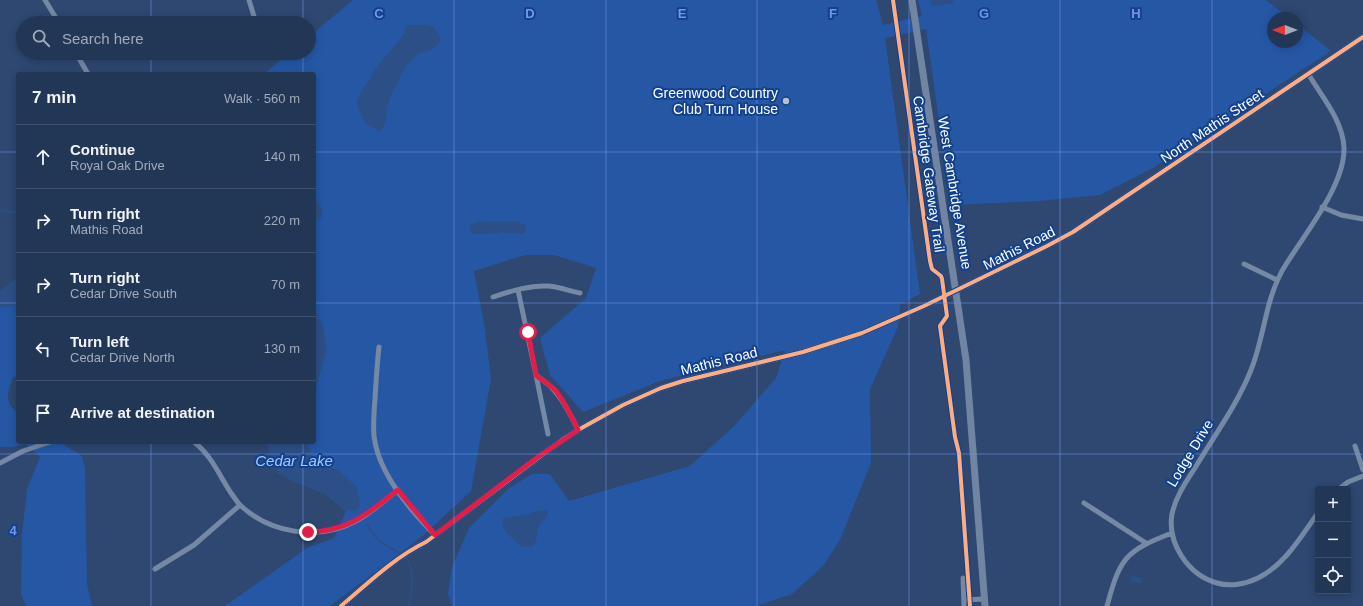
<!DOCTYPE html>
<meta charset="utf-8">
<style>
:root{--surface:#223656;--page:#2e4160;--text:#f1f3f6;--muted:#a2abb9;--line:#3f506c}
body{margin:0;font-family:Helvetica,sans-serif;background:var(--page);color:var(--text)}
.controls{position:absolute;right:12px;bottom:12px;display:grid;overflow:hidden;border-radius:4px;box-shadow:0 2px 10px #0003}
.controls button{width:36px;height:36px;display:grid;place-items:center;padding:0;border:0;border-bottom:1px solid var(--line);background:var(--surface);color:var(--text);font:20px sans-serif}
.compass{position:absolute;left:1267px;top:12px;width:36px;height:36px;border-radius:50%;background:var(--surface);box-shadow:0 2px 10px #0003;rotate:270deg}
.stop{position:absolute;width:12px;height:12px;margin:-9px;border:3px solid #e11d48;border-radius:50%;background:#fff}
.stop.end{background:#e11d48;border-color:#fff;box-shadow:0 1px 4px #0008}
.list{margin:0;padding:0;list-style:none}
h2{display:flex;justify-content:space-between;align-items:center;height:52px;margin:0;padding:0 16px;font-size:17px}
h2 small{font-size:13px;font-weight:400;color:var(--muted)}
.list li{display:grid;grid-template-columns:26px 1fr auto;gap:12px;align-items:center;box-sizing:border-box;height:64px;padding:0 16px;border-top:1px solid var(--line)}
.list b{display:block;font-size:15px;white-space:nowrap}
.list p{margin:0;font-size:13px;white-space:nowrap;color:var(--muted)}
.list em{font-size:13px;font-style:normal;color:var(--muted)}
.icon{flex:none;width:22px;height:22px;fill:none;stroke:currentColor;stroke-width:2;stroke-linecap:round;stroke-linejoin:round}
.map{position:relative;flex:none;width:1363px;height:606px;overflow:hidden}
.search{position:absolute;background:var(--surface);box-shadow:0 2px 10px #0003;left:16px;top:16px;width:300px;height:44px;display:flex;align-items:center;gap:10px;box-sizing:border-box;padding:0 14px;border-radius:22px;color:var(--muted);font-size:15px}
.panel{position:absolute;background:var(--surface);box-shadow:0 2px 10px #0003;left:16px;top:72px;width:300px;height:372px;border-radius:4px}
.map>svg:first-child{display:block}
.green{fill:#2557a5}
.water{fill:#2d4f87}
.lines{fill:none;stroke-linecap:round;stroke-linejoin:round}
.stream{stroke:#2d4f87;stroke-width:1.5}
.minor{stroke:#7589a5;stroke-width:5}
.tertiary{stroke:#7589a5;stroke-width:6}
.secondary{stroke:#7184a2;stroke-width:7}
.cycleway-casing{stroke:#12418e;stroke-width:6}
.cycleway{stroke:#ffac80;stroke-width:4}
.route{stroke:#e11d48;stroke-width:5}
.grid{fill:none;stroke:#7795e8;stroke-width:1;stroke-opacity:0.55}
.poi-dot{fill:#b6bfce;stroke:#12418e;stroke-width:1.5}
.labels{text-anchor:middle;stroke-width:4;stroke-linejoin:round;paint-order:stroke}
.poi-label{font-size:14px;fill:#fff;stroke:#12418e;text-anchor:end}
.street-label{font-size:14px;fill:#fff;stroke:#12418e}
.water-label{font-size:15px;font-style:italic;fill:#a7c7f9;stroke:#12418e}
.grid-label{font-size:13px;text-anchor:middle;font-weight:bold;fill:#7795e8;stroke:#12418e;stroke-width:4;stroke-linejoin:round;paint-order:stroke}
</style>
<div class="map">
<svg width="1363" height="606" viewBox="0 0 1363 606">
<rect width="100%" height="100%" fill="#2e4872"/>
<path class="green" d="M353 0H876L883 25 922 16 918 0H1266L1289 18H1273V42H1297V24L1331 51 1153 168 1100 195 1038 201 951 205 926 29 885 38 920 294 900 305 898 327 870 389 871 463 840 540 823 566 792 594 756 606H452L448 594 452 567 469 528 509 488 532 474H550L569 501 690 466 734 426 776 378 785 350 660 381 583 412 550 375 540 338 586 298 596 268 554 255H525L474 271 485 329 491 379 471 491 425 534 330 606H225L307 548 334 538 346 511 324 493 297 483 278 473 273 462 266 442H314V74H264L289 53H309V37Z
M18 278V377H13C8 393 3 402 18 413V442H59L82 456 85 469 87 584 92 606H26L21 594 22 534 27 489 40 457 26 444 12 447H0V291Z"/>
<path class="water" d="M931 0H953V3L932 6Z
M409 25H426L434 27 441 40 436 46 431 50 416 55 406 66 391 96 387 107 386 122 382 130 379 131 365 123 357 105V101L363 88 368 82 376 68 404 34 406 26Z
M314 197 322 209V217L317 220 314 218Z
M493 221H517L526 226 525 233 507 234 504 232 492 234H472L469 227C474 219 484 223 493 221Z
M18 278V305L0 308V291Z
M314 310 323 325 327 349 314 395Z
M266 442H307L312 457 317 463 338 470 357 487 360 506 357 510C337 513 339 502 324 493 311 486 290 483 279 473 271 466 270 451 266 442Z
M540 510H546L548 512V514L539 526 536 541 532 547H522C512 536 501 534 503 518L525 515Z
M1132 576 1142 578 1141 584 1130 581Z"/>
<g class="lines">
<path class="stream" d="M0 210 18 213
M368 526 378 540 399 553
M406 557C415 572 412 589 409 606"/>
<path class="minor" d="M45 0 59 23
M249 0 256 23
M76 53 88 74
M1309 75C1322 97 1343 121 1344 148 1345 187 1301 238 1282 271 1265 302 1264 338 1251 370 1238 403 1216 433 1198 463 1188 479 1176 495 1172 514 1167 543 1188 575 1217 583 1230 587 1246 584 1258 578 1285 565 1301 536 1318 513
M1322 207 1341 215 1363 219
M1244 264 1277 280
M518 290 536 375C541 379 547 383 551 387 563 399 571 415 578 430
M493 297C511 291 530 285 549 286 559 287 570 291 580 293
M379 347C377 365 376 382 375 399 374 411 373 423 374 436 378 472 410 510 435 535
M536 375 548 434
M194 442C212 456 219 475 231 493 234 497 237 502 240 505 270 533 317 541 354 522 370 514 384 501 398 490
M1355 446 1363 470
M0 463 23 451 50 442
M1339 489 1348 482 1363 476
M1084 503 1146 543
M155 569 194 545 240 505
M963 578 964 606
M964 600 984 599
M1107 606C1120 558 1125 551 1172 533"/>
<path class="tertiary" d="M341 606C368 583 395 557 426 542L562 440 578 430 623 405 661 388 683 381 803 352 862 333 924 306 1047 246 1073 232 1363 37"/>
<path class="secondary" d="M912 0 966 360 985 606"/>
<g class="cycleway-casing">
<path id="cycleway" d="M893 0 930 261 932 269 941 276 942 279 947 316 940 326 955 437 959 453 970 606
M341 606C368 583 395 557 426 542L562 440 578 430 623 405 661 388 683 381 803 352 862 333 924 306 1047 246 1073 232 1363 37"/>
</g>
<use href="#cycleway" class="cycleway"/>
</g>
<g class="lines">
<path class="route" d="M308 532C349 531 367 514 398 490L435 535 538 457 578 430C572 417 565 403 556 391 550 385 543 381 536 375L528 332"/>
</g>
<path class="grid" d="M151 0V23M303 0V23M454 0V606M606 0V606M757 0V606M909 0V606M1060 0V606M1212 0V606M151 53V74M303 53V74M0 152H18M314 152H1363M0 303H18M314 303H1363M151 442V606M303 442V606M0 454H1363"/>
<circle class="poi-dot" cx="786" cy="101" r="4"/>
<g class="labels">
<g class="poi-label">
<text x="778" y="98">Greenwood Country<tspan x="778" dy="16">Club Turn House</tspan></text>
</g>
<g class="street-label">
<text transform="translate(1212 126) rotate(-34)" y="5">North Mathis Street</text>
<text transform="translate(929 174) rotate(82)" y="5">Cambridge Gateway Trail</text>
<text transform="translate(955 193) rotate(81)" y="5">West Cambridge Avenue</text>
<text transform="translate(1019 248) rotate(-27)" y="5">Mathis Road</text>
<text transform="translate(719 361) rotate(-14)" y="5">Mathis Road</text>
<text transform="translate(1190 453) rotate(-59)" y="5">Lodge Drive</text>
</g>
<g class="water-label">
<text x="294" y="466">Cedar Lake</text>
</g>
</g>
<g class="grid-label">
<text x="379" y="18">C</text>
<text x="530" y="18">D</text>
<text x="682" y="18">E</text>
<text x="833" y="18">F</text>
<text x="984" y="18">G</text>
<text x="1136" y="18">H</text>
<text x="13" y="535">4</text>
</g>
</svg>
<div class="controls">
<button>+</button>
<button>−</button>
<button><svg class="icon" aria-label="locate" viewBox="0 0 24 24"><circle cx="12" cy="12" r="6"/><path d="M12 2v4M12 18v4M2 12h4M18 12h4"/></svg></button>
</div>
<svg class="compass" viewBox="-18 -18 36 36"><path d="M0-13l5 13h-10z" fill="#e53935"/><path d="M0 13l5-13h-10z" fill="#a2abb9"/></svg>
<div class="stop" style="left:528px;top:332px"></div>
<div class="stop end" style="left:308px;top:532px"></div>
<div class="search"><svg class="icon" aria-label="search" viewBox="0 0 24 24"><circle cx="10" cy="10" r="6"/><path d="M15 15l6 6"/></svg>Search here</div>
<section class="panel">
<h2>7 min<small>Walk · 560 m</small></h2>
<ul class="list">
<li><svg class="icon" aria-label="ahead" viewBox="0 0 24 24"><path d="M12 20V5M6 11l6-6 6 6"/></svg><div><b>Continue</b><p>Royal Oak Drive</p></div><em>140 m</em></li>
<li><svg class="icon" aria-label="right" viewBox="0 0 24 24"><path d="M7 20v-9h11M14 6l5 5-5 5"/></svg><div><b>Turn right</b><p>Mathis Road</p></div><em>220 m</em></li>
<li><svg class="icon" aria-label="right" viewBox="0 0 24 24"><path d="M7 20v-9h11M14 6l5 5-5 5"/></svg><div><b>Turn right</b><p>Cedar Drive South</p></div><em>70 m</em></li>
<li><svg class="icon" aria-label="left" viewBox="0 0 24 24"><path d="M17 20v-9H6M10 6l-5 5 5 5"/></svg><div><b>Turn left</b><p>Cedar Drive North</p></div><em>130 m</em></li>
<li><svg class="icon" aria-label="arrive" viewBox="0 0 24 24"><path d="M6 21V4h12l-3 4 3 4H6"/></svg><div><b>Arrive at destination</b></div></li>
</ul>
</section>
</div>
